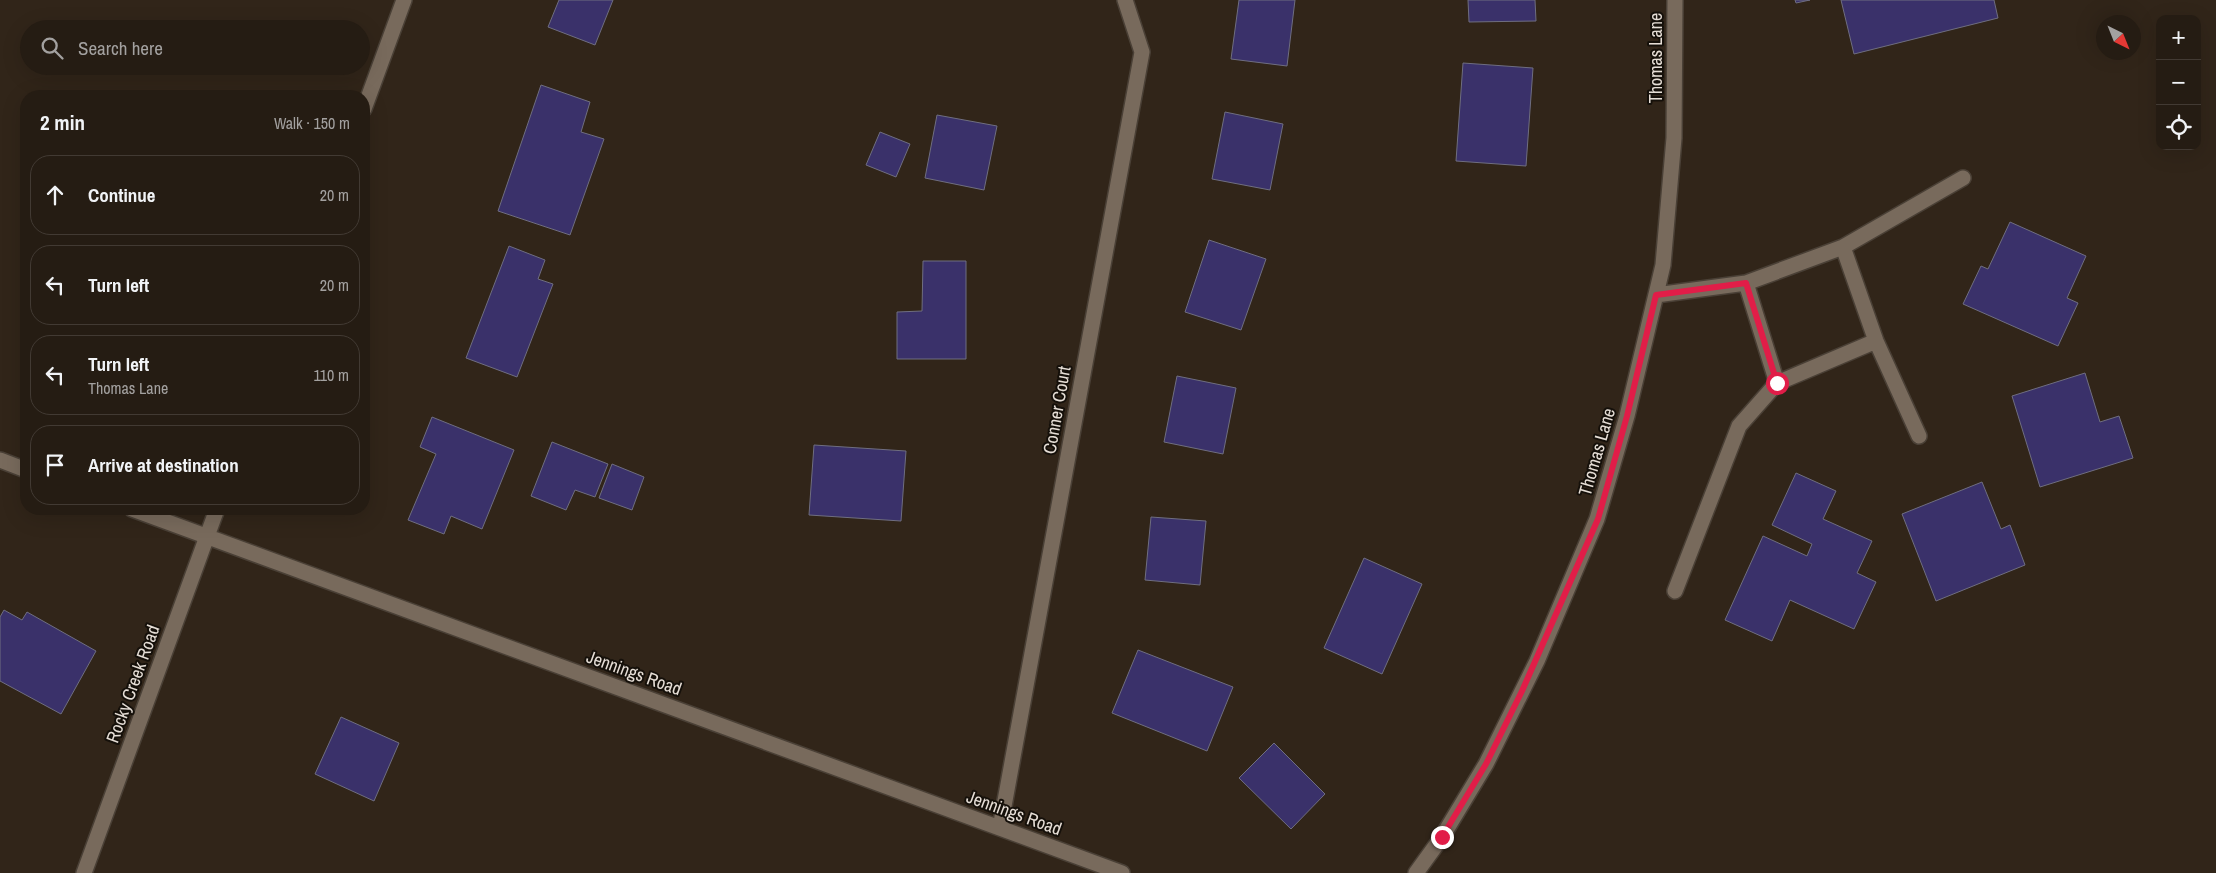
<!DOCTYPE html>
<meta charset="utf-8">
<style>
:root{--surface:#251c13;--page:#2d251c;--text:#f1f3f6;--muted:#a3a1a0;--line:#423a33}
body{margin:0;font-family:"Archivo Narrow",sans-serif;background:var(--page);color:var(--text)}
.controls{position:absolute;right:15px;top:15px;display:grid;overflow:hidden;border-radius:10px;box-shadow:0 5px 20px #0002}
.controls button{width:45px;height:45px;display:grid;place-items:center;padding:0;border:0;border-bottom:1px solid var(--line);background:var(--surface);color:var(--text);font:25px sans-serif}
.compass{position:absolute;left:2096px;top:15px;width:45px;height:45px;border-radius:50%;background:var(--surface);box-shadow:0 5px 20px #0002;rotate:137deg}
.stop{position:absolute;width:15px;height:15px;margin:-11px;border:4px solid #e11d48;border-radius:50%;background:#fff}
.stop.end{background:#e11d48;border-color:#fff;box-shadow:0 1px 5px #0008}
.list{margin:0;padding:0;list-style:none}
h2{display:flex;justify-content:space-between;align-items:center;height:65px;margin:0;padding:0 20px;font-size:21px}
h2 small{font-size:16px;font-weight:400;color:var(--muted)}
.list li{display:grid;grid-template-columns:32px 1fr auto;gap:15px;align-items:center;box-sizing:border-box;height:80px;margin:0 10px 10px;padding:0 10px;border:1px solid var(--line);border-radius:20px}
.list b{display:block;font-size:19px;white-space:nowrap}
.list p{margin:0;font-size:16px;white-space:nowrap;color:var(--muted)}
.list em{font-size:16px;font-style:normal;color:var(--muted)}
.icon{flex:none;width:28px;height:28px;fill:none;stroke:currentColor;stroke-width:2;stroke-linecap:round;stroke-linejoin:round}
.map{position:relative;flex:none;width:2216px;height:873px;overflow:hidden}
.search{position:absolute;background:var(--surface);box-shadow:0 5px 20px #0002;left:20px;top:20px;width:350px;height:55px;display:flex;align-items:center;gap:12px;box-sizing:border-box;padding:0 18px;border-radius:28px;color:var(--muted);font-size:19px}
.panel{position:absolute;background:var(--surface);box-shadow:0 5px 20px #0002;left:20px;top:90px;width:350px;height:425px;border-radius:20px}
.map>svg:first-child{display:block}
.building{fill:#3a316a;stroke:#6f6e80}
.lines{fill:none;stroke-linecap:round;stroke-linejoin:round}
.minor-casing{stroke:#4a4036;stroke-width:18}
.minor{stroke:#786a5c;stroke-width:15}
.route{stroke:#e11d48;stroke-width:6}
.labels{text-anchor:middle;stroke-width:4;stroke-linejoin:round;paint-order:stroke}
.street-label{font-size:18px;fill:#e6ded6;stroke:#15100a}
</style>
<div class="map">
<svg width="2216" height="873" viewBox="0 0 2216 873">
<rect width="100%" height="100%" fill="#312519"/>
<path class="building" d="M559 0H613L595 45 548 27Z
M1239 0H1295L1287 66 1231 59Z
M1468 0H1535L1536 21 1469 22Z
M1795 0H1810L1796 3Z
M1841 0H1994L1998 18 1854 54Z
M1463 63 1533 68 1526 166 1456 161Z
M541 85 590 102 581 132 604 139 570 235 498 211Z
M1225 112 1283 124 1270 190 1212 179Z
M937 115 997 126 984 190 925 178Z
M880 132 910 144 896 177 866 165Z
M2010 222 2086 256 2067 298 2078 303 2058 346 1963 304 1981 266 1988 269Z
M1209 240 1266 259 1241 330 1185 312Z
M509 246 545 260 538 279 553 284 517 377 466 358Z
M923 261H966V359H897V312L922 311Z
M2085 373 2100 422 2119 416 2133 458 2040 487 2012 396Z
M1177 376 1236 388 1223 454 1164 442Z
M432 417 514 450 482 529 451 516 444 534 408 520 436 454 420 447Z
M552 442 608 464 595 497 575 490 566 510 531 496Z
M814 445 906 451 901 521 809 515Z
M612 464 644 477 632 510 599 498Z
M1796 473 1836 491 1823 519 1872 541 1857 573 1876 582 1854 629 1790 600 1772 641 1725 620 1763 536 1807 556 1812 544 1772 525Z
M1982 482 2001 529 2010 525 2025 565 1936 601 1902 514Z
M1151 517 1206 521 1200 585 1145 580Z
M1364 558 1422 584 1382 674 1324 648Z
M4 610 22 620 27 612 96 651 61 714 0 681V617Z
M1138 650 1233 687 1207 751 1112 713Z
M341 717 399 743 374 801 315 774Z
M1274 743 1325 794 1291 829 1239 778Z"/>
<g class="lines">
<g class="minor-casing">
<path id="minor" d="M364 109 404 0
M1843 247 1876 341 1919 436
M1746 283 1777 383
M1656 295 1746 283 1843 247 1963 178
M0 460 26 470
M132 509 1122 873
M1675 591 1739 426 1777 383 1876 341
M1000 828 1142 52 1125 0
M84 873 217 509
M1416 873 1442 837 1486 764 1537 661 1597 519 1627 416 1663 265 1674 138 1675 0"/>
</g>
<use href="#minor" class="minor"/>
</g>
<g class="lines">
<path class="route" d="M1442 837 1486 764 1522 691 1598 519 1627 416 1656 295 1746 283 1777 383"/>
</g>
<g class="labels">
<g class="street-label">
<text transform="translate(1656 58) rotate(-90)" y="6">Thomas Lane</text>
<text transform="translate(1057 410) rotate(-80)" y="6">Conner Court</text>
<text transform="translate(1597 452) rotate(-74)" y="6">Thomas Lane</text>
<text transform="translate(634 673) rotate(20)" y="6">Jennings Road</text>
<text transform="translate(133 684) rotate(-70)" y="6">Rocky Creek Road</text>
<text transform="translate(1014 813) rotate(20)" y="6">Jennings Road</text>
</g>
</g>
</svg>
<div class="controls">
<button>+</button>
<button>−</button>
<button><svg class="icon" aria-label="locate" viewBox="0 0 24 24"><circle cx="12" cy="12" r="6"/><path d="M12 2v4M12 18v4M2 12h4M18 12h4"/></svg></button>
</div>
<svg class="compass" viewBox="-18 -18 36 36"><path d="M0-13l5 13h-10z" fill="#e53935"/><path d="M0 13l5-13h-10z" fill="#a3a1a0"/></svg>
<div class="stop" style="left:1777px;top:383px"></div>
<div class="stop end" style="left:1442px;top:837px"></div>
<div class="search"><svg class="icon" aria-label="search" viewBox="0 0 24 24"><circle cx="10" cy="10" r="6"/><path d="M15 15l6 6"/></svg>Search here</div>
<section class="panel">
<h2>2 min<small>Walk · 150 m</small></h2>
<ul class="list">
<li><svg class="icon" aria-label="ahead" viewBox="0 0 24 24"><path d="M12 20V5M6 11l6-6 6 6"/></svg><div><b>Continue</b></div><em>20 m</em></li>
<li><svg class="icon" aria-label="left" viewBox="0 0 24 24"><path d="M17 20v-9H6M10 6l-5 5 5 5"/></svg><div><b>Turn left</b></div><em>20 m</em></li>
<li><svg class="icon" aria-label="left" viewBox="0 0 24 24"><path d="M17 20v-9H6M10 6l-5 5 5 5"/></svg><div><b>Turn left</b><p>Thomas Lane</p></div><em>110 m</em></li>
<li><svg class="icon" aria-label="arrive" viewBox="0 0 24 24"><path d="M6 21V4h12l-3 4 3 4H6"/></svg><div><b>Arrive at destination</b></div></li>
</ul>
</section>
</div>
